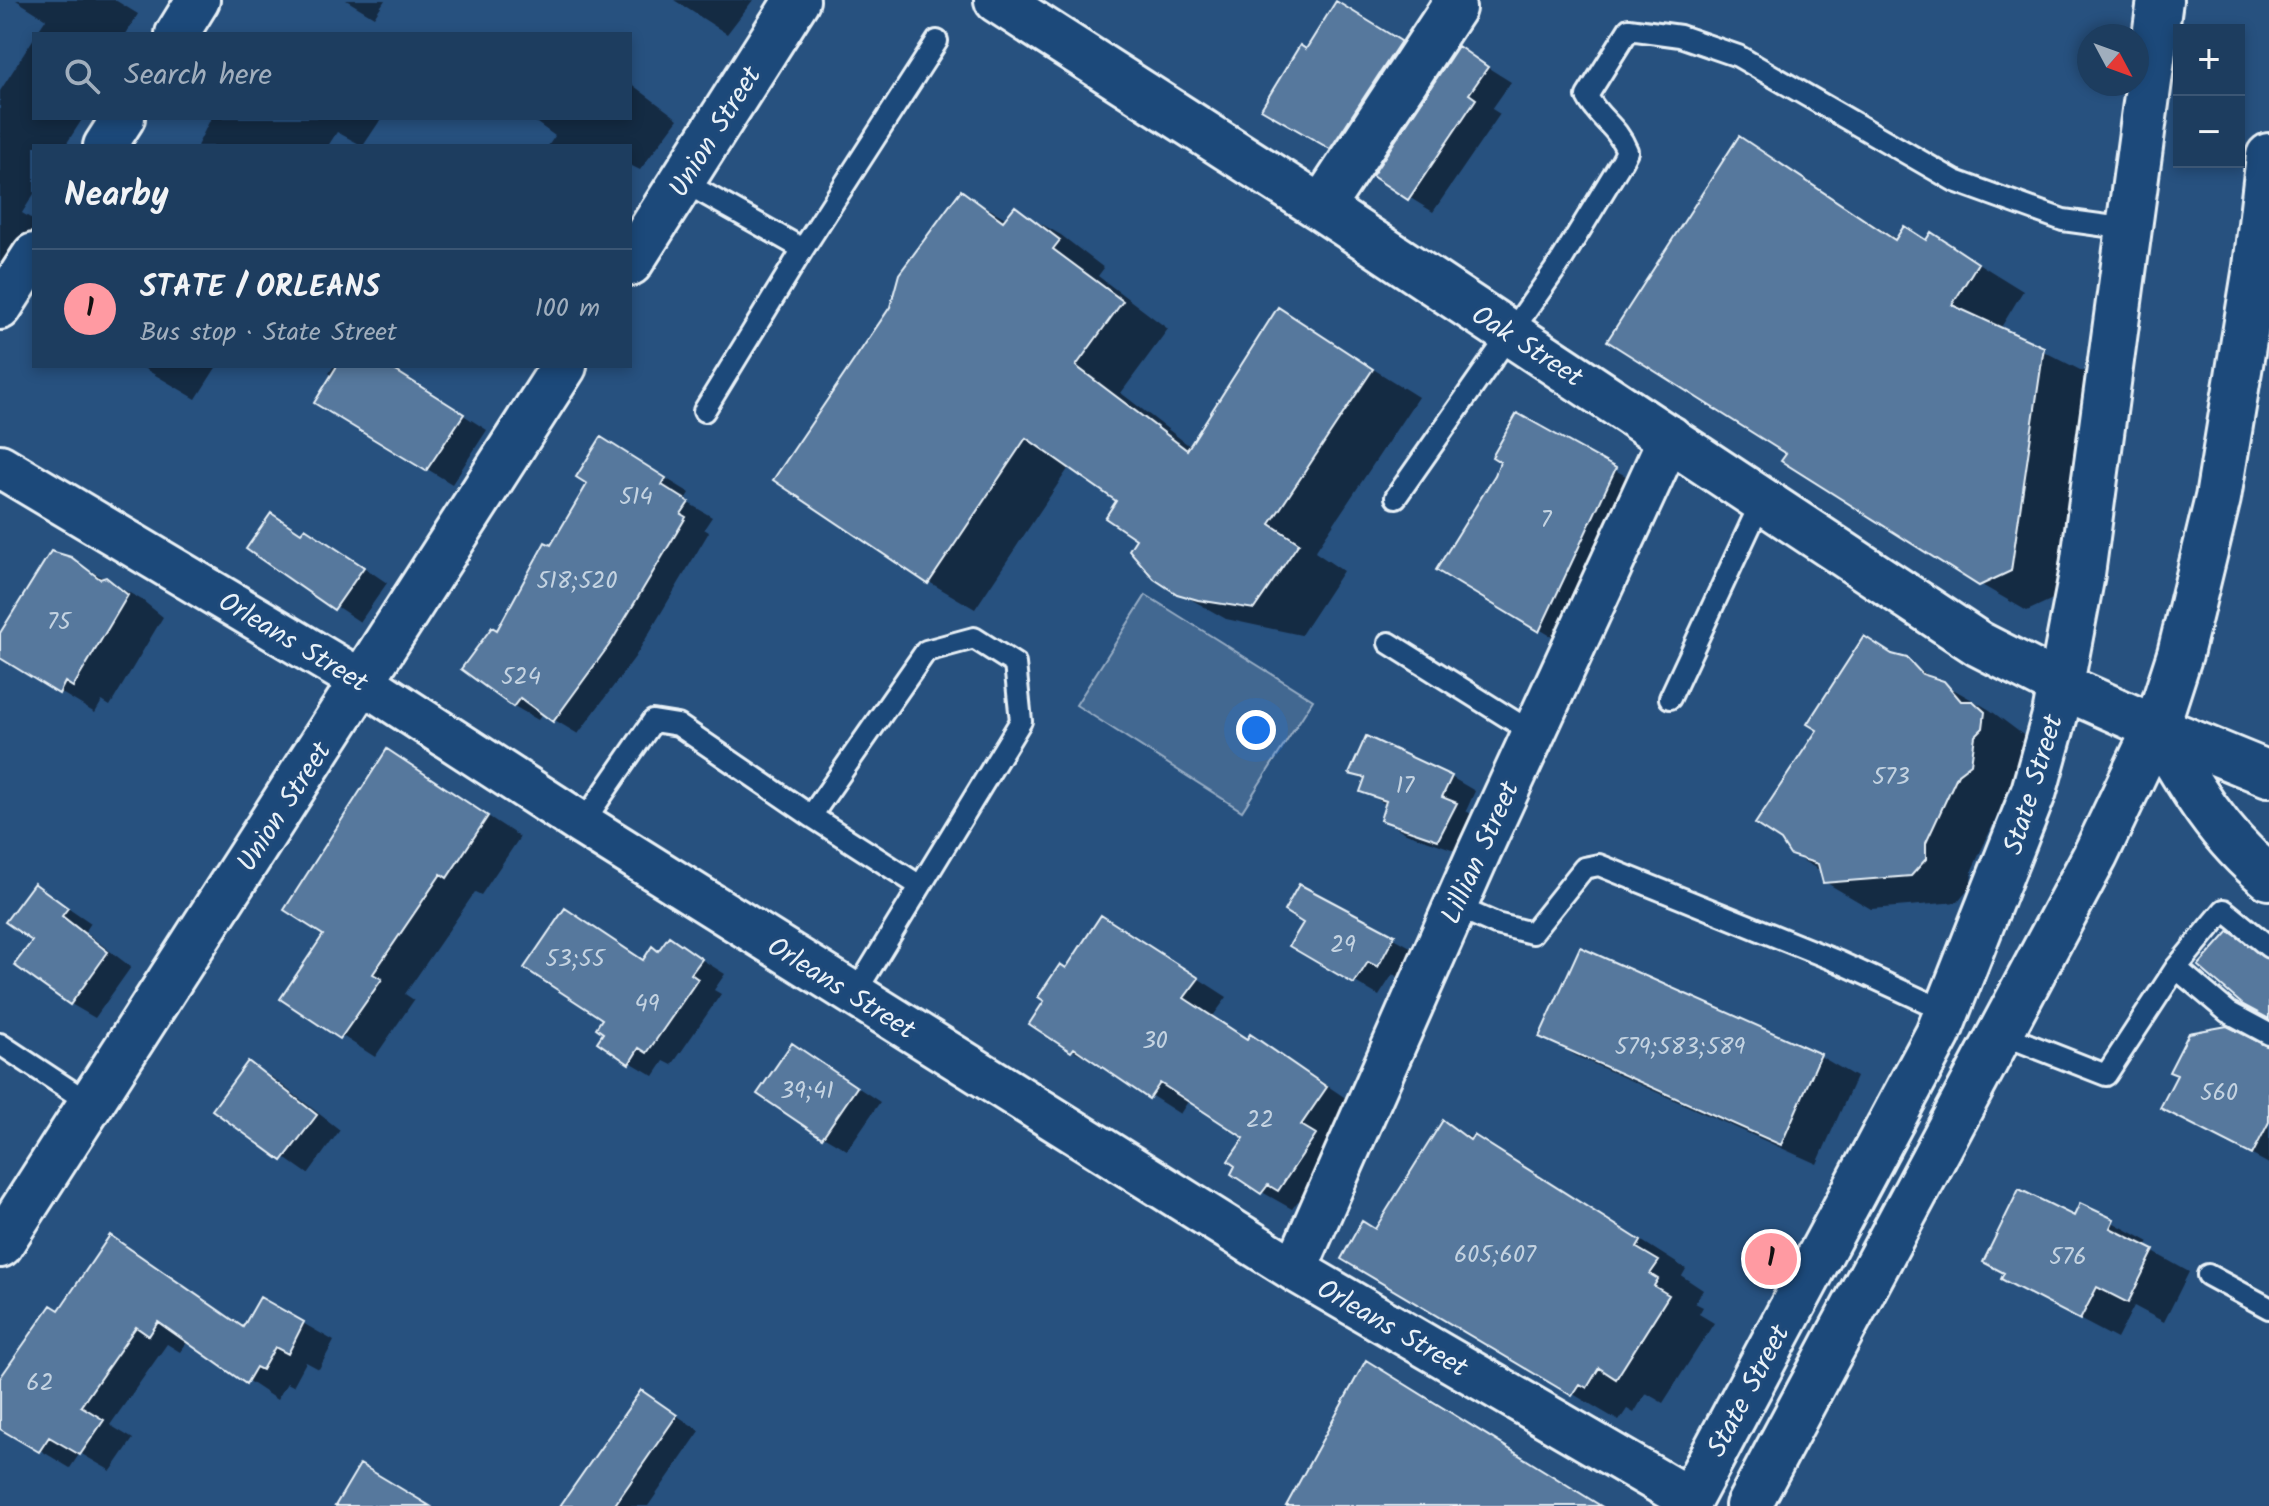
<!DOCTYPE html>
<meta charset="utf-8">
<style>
:root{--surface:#1d3d5f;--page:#254465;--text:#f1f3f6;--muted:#a0aebd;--line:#3b5674;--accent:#ff9aa2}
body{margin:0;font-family:Kalam,sans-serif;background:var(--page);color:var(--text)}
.controls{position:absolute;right:24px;top:24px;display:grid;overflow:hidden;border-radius:0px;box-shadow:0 4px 12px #0003}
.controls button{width:72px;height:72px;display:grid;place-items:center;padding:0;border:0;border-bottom:2px solid var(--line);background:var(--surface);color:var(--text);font:40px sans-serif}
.compass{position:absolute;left:2077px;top:24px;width:72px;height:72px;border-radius:50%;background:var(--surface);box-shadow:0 4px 12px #0003;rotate:131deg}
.you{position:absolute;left:1256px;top:730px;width:28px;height:28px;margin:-20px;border:6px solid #fff;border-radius:50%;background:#1a73e8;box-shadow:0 0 0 12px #1a73e833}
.badge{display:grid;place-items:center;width:52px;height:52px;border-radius:50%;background:var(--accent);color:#111;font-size:26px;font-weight:700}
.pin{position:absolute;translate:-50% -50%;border:4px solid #fff;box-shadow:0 2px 8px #0006}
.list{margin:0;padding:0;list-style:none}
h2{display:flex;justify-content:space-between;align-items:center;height:104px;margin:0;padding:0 32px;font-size:34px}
h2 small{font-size:26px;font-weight:400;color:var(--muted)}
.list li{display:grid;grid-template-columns:52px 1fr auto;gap:24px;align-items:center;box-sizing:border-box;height:120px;padding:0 32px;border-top:2px solid var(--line)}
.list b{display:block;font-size:30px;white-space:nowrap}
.list p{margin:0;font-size:26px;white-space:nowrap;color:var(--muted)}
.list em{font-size:26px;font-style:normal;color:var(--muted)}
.icon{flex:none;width:44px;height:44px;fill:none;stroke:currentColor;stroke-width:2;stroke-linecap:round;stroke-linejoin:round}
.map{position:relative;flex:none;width:2269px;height:1506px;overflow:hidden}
.search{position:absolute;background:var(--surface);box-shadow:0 4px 12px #0003;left:32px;top:32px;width:600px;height:88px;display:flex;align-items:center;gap:20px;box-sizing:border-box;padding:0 28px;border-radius:0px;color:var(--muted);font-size:30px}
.panel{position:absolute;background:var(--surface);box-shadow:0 4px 12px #0003;left:32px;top:144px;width:600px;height:224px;border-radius:0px}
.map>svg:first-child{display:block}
.green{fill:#436891;stroke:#96acc4;stroke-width:2}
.shadow{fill:#0007}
.building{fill:#57789d;stroke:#e8f1f8;stroke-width:2}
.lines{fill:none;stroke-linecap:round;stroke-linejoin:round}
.lane-casing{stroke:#e8f1f8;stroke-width:26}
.street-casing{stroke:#e8f1f8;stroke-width:48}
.secondary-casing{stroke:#e8f1f8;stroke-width:50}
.primary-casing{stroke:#e8f1f8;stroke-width:50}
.lane{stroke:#1f4a7a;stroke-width:20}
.street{stroke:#1f4a7a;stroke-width:42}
.secondary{stroke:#1f4a7a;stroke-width:44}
.primary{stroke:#1f4a7a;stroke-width:44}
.labels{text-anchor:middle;stroke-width:7;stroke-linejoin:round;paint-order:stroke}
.number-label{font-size:24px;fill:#c4d3e1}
.street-label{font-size:28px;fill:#e8f1f8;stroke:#1f4a7a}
</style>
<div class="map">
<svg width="2269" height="1506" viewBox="0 0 2269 1506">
<rect width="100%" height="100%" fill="#27517f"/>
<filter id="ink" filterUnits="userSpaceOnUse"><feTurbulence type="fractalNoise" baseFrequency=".0125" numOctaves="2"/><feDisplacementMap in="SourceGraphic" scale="16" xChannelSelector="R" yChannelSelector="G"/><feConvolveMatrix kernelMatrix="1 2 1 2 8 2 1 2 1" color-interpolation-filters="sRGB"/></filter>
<g filter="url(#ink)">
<path class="green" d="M1146 595 1313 700 1242 811 1076 705Z"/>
<path class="shadow" d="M16 0H115L138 14 126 34H36L46 19Z
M346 0H385L374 17Z
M674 0H753L727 34Z
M1336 4 1425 56 1355 161 1264 109 1307 52Z
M34 38V118H83L65 146H34V194L22 213 34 220V241L0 300V91Z
M1458 49 1511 82 1492 109 1500 114 1433 212 1375 176Z
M630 83 678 119 640 170 630 165V146H548L555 136 530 118H630Z
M211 118H380L381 119 363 146 337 132 328 146H197Z
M1740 139 1898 240 1927 241 1931 234 2023 291 2000 329 2090 375 2057 597 2027 611 1980 584 1789 454Z
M962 193 1007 219 1015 209 1061 235 1104 268 1098 276 1168 329 1121 393 1191 447 1279 310 1418 397 1315 552 1343 571 1301 635 1226 619 1178 592 1139 539 1118 500 1070 466 975 609 929 582 892 308Z
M140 366H217L196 399Z
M334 366H386L487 430 452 484 316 402 333 376 329 373Z
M626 454 690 493 685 501 712 517 704 529 709 532 635 657 578 734 543 713 538 720 514 706 498 633 552 548Z
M1503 461 1615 470 1651 490 1576 651 1439 569Z
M272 515 303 534 306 530 330 544 387 583 360 622 249 548Z
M70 559 142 600 163 617 110 706 102 701 95 713 0 656V637Z
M1898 658 1990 710 2030 740 2016 790 2004 801 1972 870 1971 886 1958 902 1871 909 1825 882 1821 871 1791 854Z
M388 751 520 837 481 895 475 892 405 994 414 1000 375 1057 283 998 326 935Z
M1352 773 1451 777 1475 791 1466 811 1480 819 1463 853 1406 833 1382 819 1387 805 1363 791 1366 781Z
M35 885 91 923 85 932 131 967 95 1018 71 1004 34 941Z
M1300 887 1418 951 1403 980 1393 974 1379 996 1292 945 1306 922Z
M566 911 644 961 660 953 669 939 725 974 714 990 721 994 672 1065 664 1061 654 1076 630 1062 606 1032Z
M1131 935 1227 997 1213 1016 1248 1040 1251 1037 1280 1054 1356 1105 1308 1207 1298 1201 1292 1209 1262 1192 1246 1138 1189 1100 1180 1114 1103 1065 1072 1050 1067 970Z
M1542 1036 1820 1056 1856 1077 1817 1164 1578 1057Z
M793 1045 880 1102 847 1150 823 1136Z
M2269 1050V1164L2163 1107Z
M248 1064 273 1078 340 1130 308 1174 215 1109Z
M1443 1123 1521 1164 1686 1269 1682 1276 1703 1290 1695 1303 1703 1307 1699 1314 1714 1323 1663 1403 1646 1393 1634 1413 1627 1409 1619 1421 1573 1394 1376 1231Z
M2081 1205 2149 1242 2146 1248 2189 1272 2164 1322 2134 1306 2117 1339 2003 1279 2075 1218Z
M110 1238 245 1327 261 1299 334 1341 319 1369 306 1362 293 1386 287 1383 277 1400 188 1341 180 1352 167 1344 110 1425 133 1439 111 1471 80 1453 70 1468 0 1426V1382L60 1312Z
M642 1392 700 1431 648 1506H575Z"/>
<path class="building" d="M1336 1 1401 41 1330 149 1261 109 1300 45 1306 49Z
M1458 46 1488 67 1469 94 1476 99 1408 200 1372 176Z
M1739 136 1895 240 1904 226 1926 240 1931 232 1978 263 1952 305 2044 347 2011 571 1979 586 1781 461 1786 454 1607 341Z
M961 190 1003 221 1015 206 1060 240 1053 249 1123 301 1076 366 1187 450 1278 307 1373 369 1270 524 1299 543 1254 609 1198 600 1177 594 1154 579 1129 550 1136 539 1105 518 1116 501 1026 438 928 584 773 480 890 307 899 274Z
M337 366H388L464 414 426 471 314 403Z
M1517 413 1616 468 1539 632 1436 570 1495 475 1500 462 1492 457Z
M601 437 666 478 662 485 689 502 681 514 686 517 610 644 553 722 520 698 513 707 461 669 492 627 497 630 545 542 551 545 587 484 576 477Z
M271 513 301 533 305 528 364 567 334 610 246 549Z
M51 551 71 557 100 579 106 577 128 595 73 687 65 682 59 694 0 658V633Z
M1864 636 1892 654 1907 658 1922 674 1944 681 1961 701H1973L1985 712 1983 728 1975 736 1971 764 1958 774 1926 843V859L1911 876 1823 883 1818 864 1790 855 1781 841 1755 824 1817 730 1807 724Z
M1366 736 1452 776 1442 797 1457 803 1438 840 1380 820 1386 801 1360 792 1365 778 1349 774Z
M387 749 488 816 447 878 441 874 373 974 382 979 340 1039 280 999 323 935 284 910Z
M34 883 68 908 62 916 108 952 70 1005 14 965 32 941 5 922Z
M1299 884 1395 935 1378 967 1368 962 1354 984 1289 946 1303 923 1284 911Z
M565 908 643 960 652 946 658 951 669 936 702 959 691 974 698 979 647 1053 639 1048 629 1064 597 1042 603 1033 596 1028 602 1019 524 968Z
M1101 915 1199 978 1184 998 1247 1039 1250 1034 1327 1087 1301 1125 1316 1134 1278 1191 1268 1185 1261 1194 1231 1174 1235 1166 1228 1161 1244 1138 1160 1083 1149 1099 1074 1048 1071 1052 1029 1024 1044 1001 1038 997 1060 964 1066 968Z
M2229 931 2269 960V1019L2243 1005 2198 966Z
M1580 947 1821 1054 1781 1145 1539 1037Z
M2227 1026 2269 1047V1122L2252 1155 2160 1108 2177 1075 2169 1072 2189 1033Z
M792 1043 857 1087 822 1138 757 1094Z
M248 1061 317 1115 282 1161 212 1110Z
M1443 1120 1470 1140 1474 1135 1641 1241 1637 1248 1659 1261 1650 1274 1658 1279 1654 1286 1669 1295 1616 1379 1599 1368 1587 1388 1580 1384 1572 1396 1341 1259 1362 1221 1375 1229Z
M2019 1189 2074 1216 2080 1203 2114 1219 2110 1228 2154 1250 2128 1303 2097 1287 2080 1320 2001 1279 2004 1273 1983 1262Z
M110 1235 243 1327 260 1297 304 1322 288 1354 275 1347 262 1370 256 1367 246 1384 158 1322 149 1336 136 1327 81 1406 104 1420 80 1455 49 1437 39 1452 0 1429V1378L51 1305 59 1310Z
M1366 1360 1601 1506H1286Z
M641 1390 677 1415 614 1506H560Z
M360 1464 430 1506H335Z"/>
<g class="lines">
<g class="lane-casing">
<path id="lane" d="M682 181 803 249 937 41
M704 411 803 249
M1396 497 1561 261 1622 161 1627 151C1616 124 1599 120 1587 96L1629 29 1680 36 1738 56 1955 181 2063 220 2129 229
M1389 643 1533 733
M1670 698 1763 498
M582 824 653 721 678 725 811 816
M1455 906 1496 924 1532 933 1584 868 1599 865 1839 962 1948 1012
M2176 968 2228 1012 2269 1034
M854 995 1021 721 1015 664 974 638 926 651 811 816 920 886
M1999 1033 2106 1075 2176 968 2224 910 2269 947
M0 1044 91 1104
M2208 1275 2269 1308"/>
</g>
<g class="street-casing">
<path id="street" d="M177 34 198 0
M105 146 123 118
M0 308 34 255
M0 466 363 682 582 824 1295 1270 1689 1499
M1295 1270 1480 850 1670 437"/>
</g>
<g class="secondary-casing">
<path id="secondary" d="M997 0 1321 208 1979 644 2061 686 2156 728
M1321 208 1453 8
M630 263 797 0
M0 1245 564 366"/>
</g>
<g class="primary-casing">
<path id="primary" d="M2156 728C2188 783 2218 836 2269 877
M2156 728 2269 774
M1686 1506 1938 1034 2034 791 2055 715 2082 574 2160 0
M1748 1506 2095 856 2156 728 2180 654 2218 498 2256 267 2269 156"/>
</g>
<use href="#lane" class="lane"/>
<use href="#street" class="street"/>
<use href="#secondary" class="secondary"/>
<use href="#primary" class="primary"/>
</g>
</g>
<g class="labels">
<g class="number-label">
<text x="636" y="504">514</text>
<text x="1546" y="527">7</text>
<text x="577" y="588">518;520</text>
<text x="59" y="629">75</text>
<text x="521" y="684">524</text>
<text x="1891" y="784">573</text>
<text x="1405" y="793">17</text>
<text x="1343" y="952">29</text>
<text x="575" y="966">53;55</text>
<text x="647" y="1011">49</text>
<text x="1155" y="1048">30</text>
<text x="1680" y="1054">579;583;589</text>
<text x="807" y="1098">39;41</text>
<text x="2219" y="1100">560</text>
<text x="1260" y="1127">22</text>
<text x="1495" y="1262">605;607</text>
<text x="2068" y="1264">576</text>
<text x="40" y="1390">62</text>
</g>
<g class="street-label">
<text transform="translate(714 131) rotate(-58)" y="10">Union Street</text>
<text transform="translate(1528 345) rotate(33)" y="10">Oak Street</text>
<text transform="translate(294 641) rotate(31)" y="10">Orleans Street</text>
<text transform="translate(2032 784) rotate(-73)" y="10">State Street</text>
<text transform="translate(283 806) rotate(-57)" y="10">Union Street</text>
<text transform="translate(1479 852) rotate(-66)" y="10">Lillian Street</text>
<text transform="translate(842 987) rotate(32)" y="10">Orleans Street</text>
<text transform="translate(1393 1327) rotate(30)" y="10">Orleans Street</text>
<text transform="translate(1747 1390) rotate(-62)" y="10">State Street</text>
</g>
</g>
</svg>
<div class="controls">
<button>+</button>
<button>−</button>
</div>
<svg class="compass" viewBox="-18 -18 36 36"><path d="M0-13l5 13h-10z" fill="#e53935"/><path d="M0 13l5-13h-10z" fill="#a0aebd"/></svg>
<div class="you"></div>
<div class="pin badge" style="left:1771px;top:1259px">1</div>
<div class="search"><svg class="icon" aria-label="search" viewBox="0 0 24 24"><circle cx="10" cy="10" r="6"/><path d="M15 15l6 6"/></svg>Search here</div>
<section class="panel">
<h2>Nearby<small></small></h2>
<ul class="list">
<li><span class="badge">1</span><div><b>STATE / ORLEANS</b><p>Bus stop · State Street</p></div><em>100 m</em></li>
</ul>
</section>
</div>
